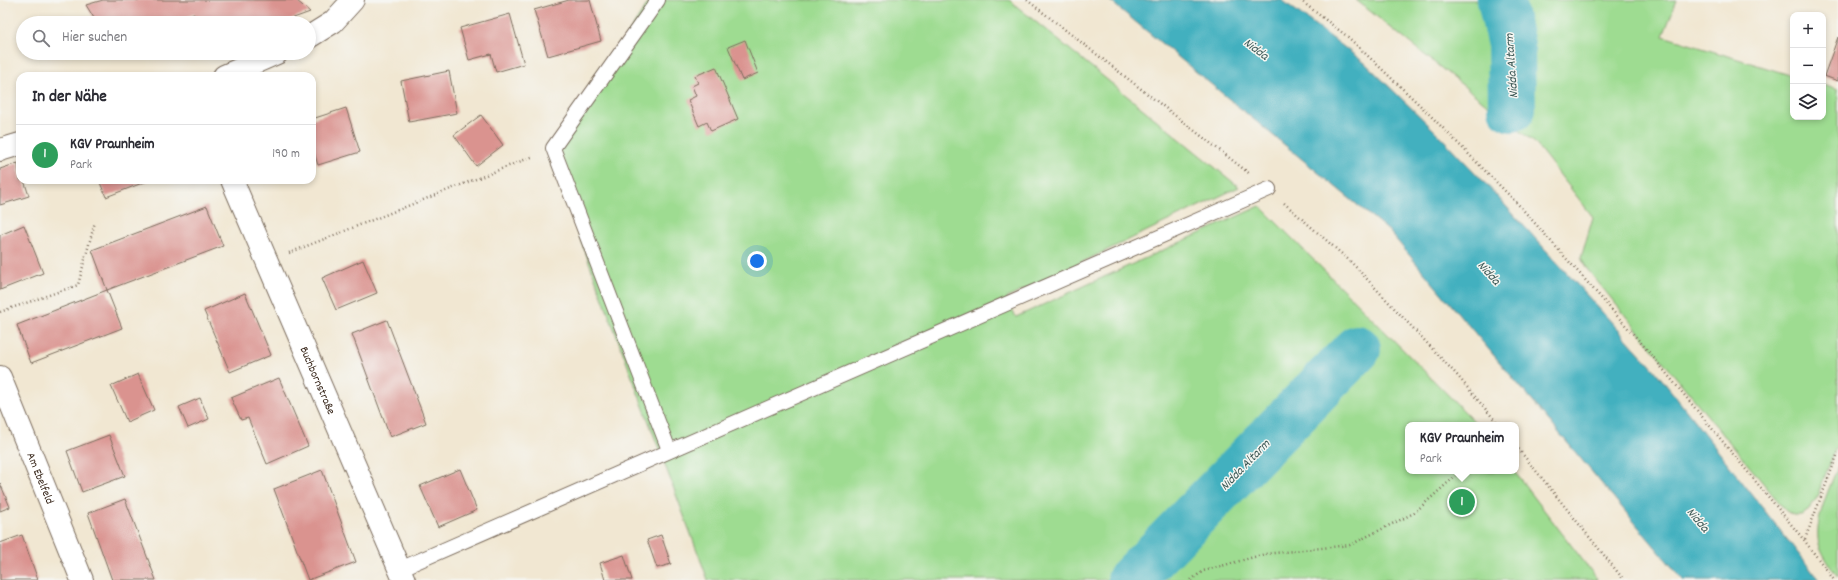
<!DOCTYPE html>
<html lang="de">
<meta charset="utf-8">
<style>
:root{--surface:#fff;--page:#f7f7f7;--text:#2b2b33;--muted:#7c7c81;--line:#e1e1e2;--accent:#c8321e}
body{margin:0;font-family:Dekko,sans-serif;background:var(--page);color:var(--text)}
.controls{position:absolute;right:12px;top:12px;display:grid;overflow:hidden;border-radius:8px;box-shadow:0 2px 6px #0003}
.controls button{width:36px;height:36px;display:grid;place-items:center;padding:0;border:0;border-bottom:1px solid var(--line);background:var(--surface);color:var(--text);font:20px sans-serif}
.you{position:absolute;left:757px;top:261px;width:14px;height:14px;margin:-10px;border:3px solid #fff;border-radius:50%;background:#1a73e8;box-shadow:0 0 0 6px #1a73e833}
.badge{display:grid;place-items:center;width:26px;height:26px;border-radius:50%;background:var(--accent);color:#fff;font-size:13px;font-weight:700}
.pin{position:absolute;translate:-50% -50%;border:2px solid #fff;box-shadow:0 1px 4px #0006}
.popup{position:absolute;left:1405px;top:422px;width:114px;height:52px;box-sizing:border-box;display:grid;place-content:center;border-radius:8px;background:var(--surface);filter:drop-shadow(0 1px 3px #0005);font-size:13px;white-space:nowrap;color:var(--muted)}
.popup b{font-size:15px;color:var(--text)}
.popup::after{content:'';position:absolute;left:50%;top:100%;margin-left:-8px;border:8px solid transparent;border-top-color:var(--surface)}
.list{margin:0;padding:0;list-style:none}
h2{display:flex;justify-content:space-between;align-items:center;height:52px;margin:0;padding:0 16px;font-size:17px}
h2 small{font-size:13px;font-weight:400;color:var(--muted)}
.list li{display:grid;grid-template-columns:26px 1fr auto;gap:12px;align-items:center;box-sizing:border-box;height:60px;padding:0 16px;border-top:1px solid var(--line)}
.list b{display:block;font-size:15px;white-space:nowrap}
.list p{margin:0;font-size:13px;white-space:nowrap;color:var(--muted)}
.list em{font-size:13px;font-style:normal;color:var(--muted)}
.icon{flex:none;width:22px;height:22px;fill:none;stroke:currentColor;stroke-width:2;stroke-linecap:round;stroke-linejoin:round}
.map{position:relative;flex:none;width:1838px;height:580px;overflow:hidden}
.search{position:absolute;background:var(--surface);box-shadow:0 2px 6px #0003;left:16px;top:16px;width:300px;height:44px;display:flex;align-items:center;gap:10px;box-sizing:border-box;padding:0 14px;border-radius:22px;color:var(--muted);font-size:15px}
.panel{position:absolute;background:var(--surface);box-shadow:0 2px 6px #0003;left:16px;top:72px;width:300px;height:112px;border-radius:12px}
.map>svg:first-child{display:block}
.green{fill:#9edc91;stroke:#6c8358}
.water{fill:#42b0bf;stroke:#3e6d6e}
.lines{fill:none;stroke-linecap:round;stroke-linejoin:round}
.river{stroke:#42b0bf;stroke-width:48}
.building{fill:#da938f}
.service-casing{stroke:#7b6c5d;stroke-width:16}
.minor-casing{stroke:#7b6c5d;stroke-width:24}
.path{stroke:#7b6c5d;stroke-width:2.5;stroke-dasharray:1 3;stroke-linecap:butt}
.service{stroke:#fff;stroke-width:14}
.minor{stroke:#fff;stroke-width:22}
.labels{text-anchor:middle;stroke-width:3;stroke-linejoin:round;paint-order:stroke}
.street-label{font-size:12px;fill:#3b2a1e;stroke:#f6f6f2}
.water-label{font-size:13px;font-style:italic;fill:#3d5956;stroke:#f6f6f2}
</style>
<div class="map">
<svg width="1838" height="580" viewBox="0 0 1838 580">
<rect width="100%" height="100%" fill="#f6f6f2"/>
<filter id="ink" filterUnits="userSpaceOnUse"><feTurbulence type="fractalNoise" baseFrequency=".025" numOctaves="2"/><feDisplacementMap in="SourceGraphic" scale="8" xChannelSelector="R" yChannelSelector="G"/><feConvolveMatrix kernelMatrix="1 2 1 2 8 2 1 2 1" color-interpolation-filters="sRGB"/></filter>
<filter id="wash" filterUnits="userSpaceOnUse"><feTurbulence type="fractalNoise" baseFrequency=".012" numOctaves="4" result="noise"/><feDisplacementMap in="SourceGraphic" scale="16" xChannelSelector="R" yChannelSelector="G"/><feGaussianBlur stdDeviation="0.9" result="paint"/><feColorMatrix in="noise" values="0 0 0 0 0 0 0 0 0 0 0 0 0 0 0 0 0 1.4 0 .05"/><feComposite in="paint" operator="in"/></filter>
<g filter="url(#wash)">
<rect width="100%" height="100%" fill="#f1e7d2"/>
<path class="green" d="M650 0H1009L1239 187 1007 298 1016 317 1260 206 1478 425H1408V471H1514L1598 580H708L549 155Z
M1356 0H1677L1663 36 1793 76V117H1823V85L1838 90V442L1816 499 1808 511 1801 515H1793L1786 511 1587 269 1581 258 1593 217 1535 143Z
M1838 466V577C1831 567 1823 556 1819 544 1813 522 1830 487 1838 466Z"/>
<path class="water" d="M1109 0H1282L1365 63 1436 132 1485 183 1653 368 1819 580H1683L1389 231Z"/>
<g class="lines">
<path class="river" d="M1501 0 1511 45 1512 108
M1131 580 1357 349"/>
</g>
<g id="blocks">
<path class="building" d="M103 0H296L310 12 280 23H199L194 14 184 18 185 22 183 23H97L86 5Z
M569 0H590L601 41 548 56 534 10Z
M510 14 524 64 496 72 491 54 469 60 460 28Z
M1838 37V81L1824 76Z
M745 40 758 73 742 80 728 47Z
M716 67 738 119 711 131 707 122 699 126 688 100 696 96 692 86 698 83 695 76Z
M449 71 457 113 409 122 401 81Z
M346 108 360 152 318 165 312 146V119Z
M481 115 503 145 476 166 454 135Z
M18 163 20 180H24L29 196 0 205V169Z
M99 180H150L106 197Z
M207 206 223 246 107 290 92 250Z
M24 225 43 273 0 290V235Z
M363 260 377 293 336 310 322 278Z
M107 290 122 328 31 363 17 325Z
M245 293 271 355 230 372 204 311Z
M387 320 426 423 390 437 352 334Z
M138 374 154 410 127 422 111 386Z
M279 378 308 446 267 464 248 418 241 420 231 398Z
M200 398 209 419 188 428 179 407Z
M109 435 125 476 82 492 67 451Z
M460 469 477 510 438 527 420 486Z
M322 470 356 562 308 580 274 489Z
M0 483 10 507 0 511Z
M125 499 138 533 156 580H112L88 513Z
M22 535 38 580H0V543Z
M661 535 671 564 657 568 647 540Z
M624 555 632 580H605L600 563Z"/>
</g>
</g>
<g filter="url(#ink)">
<use href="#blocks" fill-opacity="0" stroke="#7b6c5d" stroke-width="1"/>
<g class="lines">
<g class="service-casing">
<path id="service" d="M658 0 553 148 669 450
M400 569 1269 189"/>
</g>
<g class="minor-casing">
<g id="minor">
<path d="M309 37 333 22 353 0"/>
<path d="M224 76 277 53"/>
<path d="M0 150 20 144"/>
<path id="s1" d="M232 180 404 580"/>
<path id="s2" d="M0 377 82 580"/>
</g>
</g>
<path class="path" d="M1027 0 1250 174
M1300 0 1348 37 1426 111 1517 203 1643 345 1804 540 1834 580
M1284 203 1351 262 1456 374 1499 425
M289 253 534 156
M0 312 78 285 95 222
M1516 446 1624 580
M1805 539 1838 453
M1191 580 1203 571 1265 554 1350 545 1414 513 1461 471"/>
<use href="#service" class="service"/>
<use href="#minor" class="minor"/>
</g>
</g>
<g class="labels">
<g class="street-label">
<text dy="4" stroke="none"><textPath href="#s1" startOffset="218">Buchbornstraße</textPath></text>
<text dy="4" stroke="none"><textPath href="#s2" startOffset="109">Am Ebelfeld</textPath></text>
</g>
<g class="water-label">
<text transform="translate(1257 48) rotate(37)" y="5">Nidda</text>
<text transform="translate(1510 66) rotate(-94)" y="5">Nidda Altarm</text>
<text transform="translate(1490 272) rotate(48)" y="5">Nidda</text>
<text transform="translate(1244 464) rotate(-46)" y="5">Nidda Altarm</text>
<text transform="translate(1699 519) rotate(50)" y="5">Nidda</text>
</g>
</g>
</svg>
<div class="controls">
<button>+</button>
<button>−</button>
<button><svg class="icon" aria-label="layers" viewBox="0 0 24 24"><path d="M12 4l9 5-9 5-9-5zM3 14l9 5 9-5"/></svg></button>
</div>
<div class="you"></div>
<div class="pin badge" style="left:1462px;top:502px;background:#2e9e5b">1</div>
<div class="popup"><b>KGV Praunheim</b>Park</div>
<div class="search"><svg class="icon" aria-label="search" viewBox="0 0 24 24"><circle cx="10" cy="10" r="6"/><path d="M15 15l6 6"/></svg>Hier suchen</div>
<section class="panel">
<h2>In der Nähe<small></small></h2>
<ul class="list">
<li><span class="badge" style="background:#2e9e5b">1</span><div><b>KGV Praunheim</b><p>Park</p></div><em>190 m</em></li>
</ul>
</section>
</div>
